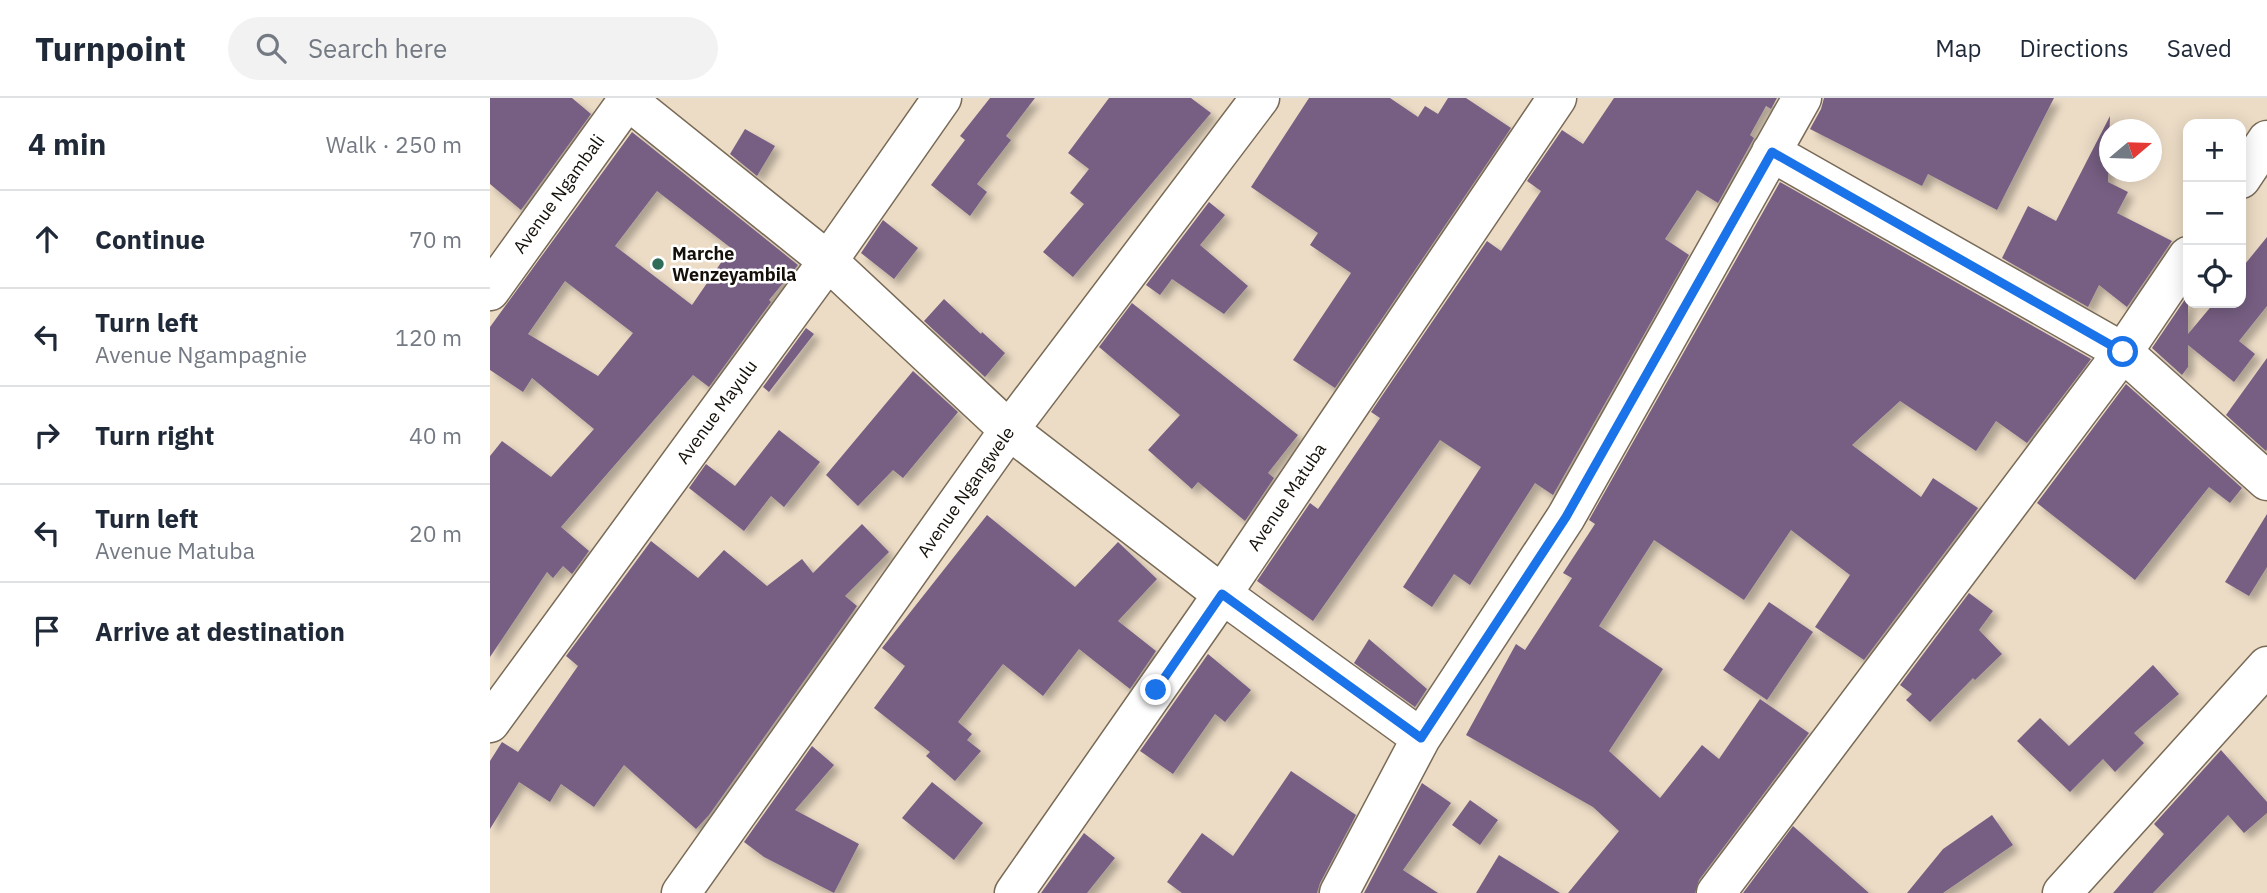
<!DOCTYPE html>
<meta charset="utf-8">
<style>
:root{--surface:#fff;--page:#f2f2f3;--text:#1f2937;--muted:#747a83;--line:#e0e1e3}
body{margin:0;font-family:"IBM Plex Sans",sans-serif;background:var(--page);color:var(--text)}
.controls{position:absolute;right:21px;top:21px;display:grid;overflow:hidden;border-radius:14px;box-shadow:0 4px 18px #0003}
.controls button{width:63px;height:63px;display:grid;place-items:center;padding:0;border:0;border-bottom:2px solid var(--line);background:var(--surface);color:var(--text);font:35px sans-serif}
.compass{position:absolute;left:1609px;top:21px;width:63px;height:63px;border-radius:50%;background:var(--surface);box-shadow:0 4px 18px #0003;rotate:71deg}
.stop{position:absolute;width:21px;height:21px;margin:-16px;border:5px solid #1a73e8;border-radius:50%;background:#fff}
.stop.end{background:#1a73e8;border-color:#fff;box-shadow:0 2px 7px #0008}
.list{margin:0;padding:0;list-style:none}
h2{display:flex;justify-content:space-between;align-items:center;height:91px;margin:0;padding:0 28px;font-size:30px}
h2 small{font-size:23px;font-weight:400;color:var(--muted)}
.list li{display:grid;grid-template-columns:46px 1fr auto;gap:21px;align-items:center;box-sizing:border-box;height:98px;padding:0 28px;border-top:2px solid var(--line)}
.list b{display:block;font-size:26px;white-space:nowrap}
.list p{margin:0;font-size:23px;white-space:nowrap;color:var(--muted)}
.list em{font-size:23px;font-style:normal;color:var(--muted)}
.icon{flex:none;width:38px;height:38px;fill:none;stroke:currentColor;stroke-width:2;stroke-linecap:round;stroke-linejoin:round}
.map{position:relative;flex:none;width:1777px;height:795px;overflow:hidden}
header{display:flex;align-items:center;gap:42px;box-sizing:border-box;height:98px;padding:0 35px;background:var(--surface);border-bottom:2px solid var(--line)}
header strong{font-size:33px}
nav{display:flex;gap:38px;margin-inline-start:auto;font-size:24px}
.search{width:490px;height:63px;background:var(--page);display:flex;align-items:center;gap:18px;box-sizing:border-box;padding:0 24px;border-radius:38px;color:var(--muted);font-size:26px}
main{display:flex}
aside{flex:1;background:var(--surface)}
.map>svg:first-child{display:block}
.building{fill:#775f83;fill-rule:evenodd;filter:url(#shadow)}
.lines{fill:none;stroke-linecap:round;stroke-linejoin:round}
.minor-casing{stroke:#786a56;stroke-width:41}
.minor{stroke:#fff;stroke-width:38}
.route{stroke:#1a73e8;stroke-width:9}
.poi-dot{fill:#306d59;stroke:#fff;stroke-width:2.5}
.labels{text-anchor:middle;stroke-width:5;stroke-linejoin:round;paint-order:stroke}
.street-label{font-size:18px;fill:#140f08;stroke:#fff}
.poi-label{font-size:18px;font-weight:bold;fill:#140f08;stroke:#fff;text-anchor:start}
</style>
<header>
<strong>Turnpoint</strong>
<div class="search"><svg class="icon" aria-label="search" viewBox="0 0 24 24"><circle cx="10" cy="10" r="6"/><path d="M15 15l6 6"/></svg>Search here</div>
<nav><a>Map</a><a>Directions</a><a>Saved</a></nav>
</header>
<main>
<aside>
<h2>4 min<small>Walk · 250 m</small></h2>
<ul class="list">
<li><svg class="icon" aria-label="ahead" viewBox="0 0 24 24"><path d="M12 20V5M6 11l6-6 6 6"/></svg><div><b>Continue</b></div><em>70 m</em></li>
<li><svg class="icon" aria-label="left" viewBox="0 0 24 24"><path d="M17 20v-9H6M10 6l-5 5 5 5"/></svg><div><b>Turn left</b><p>Avenue Ngampagnie</p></div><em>120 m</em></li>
<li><svg class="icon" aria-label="right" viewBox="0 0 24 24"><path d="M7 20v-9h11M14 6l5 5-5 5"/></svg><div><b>Turn right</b></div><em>40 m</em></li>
<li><svg class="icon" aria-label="left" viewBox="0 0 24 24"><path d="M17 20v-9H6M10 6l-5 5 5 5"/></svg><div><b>Turn left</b><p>Avenue Matuba</p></div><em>20 m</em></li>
<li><svg class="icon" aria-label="arrive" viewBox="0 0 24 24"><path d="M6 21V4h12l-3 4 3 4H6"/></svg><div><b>Arrive at destination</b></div></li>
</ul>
</aside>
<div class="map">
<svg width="1777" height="795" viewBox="0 0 1777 795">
<defs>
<filter id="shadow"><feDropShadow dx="6" dy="6" stdDeviation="3.5" flood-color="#0004"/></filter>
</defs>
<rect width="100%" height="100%" fill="#ecdcc6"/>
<path class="building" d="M0 0H82L101 16 31 112 0 86Z
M500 0H545L516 38 521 42 487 86 497 94 480 118 441 87 475 42 470 38Z
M619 0H701L721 15 583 179 553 154 594 106 580 95 599 71 578 55Z
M819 0H900L928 19 935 8 948 16 958 0H976L1021 30 845 290 803 262 861 175 820 147 828 135 761 89Z
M1124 0H1287L1281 11 1276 8 1260 37 1264 40 1228 105 1207 92 1175 141 1199 157 1063 397 1045 385 980 487 964 476 942 509 913 489 991 369 950 342 823 523 767 483 820 405 828 411 890 320 881 314 997 143 1011 153 1051 93 1037 83 1072 32 1093 46Z
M1334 0H1564L1507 112 1438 76 1432 88 1320 31 1331 11Z
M1620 18 1618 84 1638 94 1627 115 1682 143 1637 209 1609 187 1598 209 1512 160 1538 108 1566 123Z
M255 31 285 48 267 78 240 56Z
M142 34 308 167 279 202 281 204 219 289 203 277 71 429 99 453 82 476 73 468 63 480 57 474 0 559V358L12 343 61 379 104 331 42 280 33 294 0 272V229ZM167 93 241 150 202 207 125 148ZM75 183 143 235 108 278 38 236Z
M1290 84 1601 261 1537 345 1506 323 1486 353 1410 303 1362 347 1431 399 1443 380 1488 410 1374 562 1325 529 1360 477 1301 432 1254 502 1164 442 1109 528 1173 571 1119 653 1170 700 1212 647 1229 661 1270 601 1319 635 1209 782 1205 795H1078L1129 733 1103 709 976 637 1026 546 1035 552 1082 480 1073 475 1105 426 1099 422Z
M719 104 735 117 710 147 758 188 734 216 682 181 670 197 656 187Z
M393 122 428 150 404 181 371 155Z
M1777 139V208L1749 243 1765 256 1744 284 1698 247V269L1692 277 1662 250 1698 197V236L1724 205H1751V171Z
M454 201 491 236 492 234 515 255 495 279 434 223Z
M642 205 808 337 778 375 784 380 755 423 708 384 702 391 658 352 690 317 609 249Z
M316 230 324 236 279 294 273 289Z
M1777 260V351L1776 353 1736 317Z
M423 273 468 314 413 380 403 372 368 408 336 377Z
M1636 286 1752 390 1740 405 1719 389 1645 482 1547 405Z
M289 332 330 364 294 409 281 398 254 433 199 390 216 366 245 388Z
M1777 416V469L1759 498 1735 484Z
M497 417 585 489 628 444 667 481 628 523 666 553 640 591 589 551 553 598 513 566 468 624 482 636 477 642 491 653 465 683 436 658 440 654 384 610 415 568 392 550Z
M372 426 399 454 355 498 367 508 219 717 206 731 134 667 104 709 71 686 60 704 29 684 0 731V663L12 644 28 654 88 568 76 558 161 443 208 480 234 452 277 488 312 461 323 475Z
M1479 495 1503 513 1489 532 1512 556 1485 582 1483 580 1440 624 1416 602 1422 596 1410 587Z
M1279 504 1323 534 1277 602 1233 572Z
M879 541 937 591 925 609 864 565Z
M718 556 761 592 735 624 725 616 683 676 650 653Z
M1663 567 1689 596 1644 635 1654 645 1625 674 1613 661 1580 694 1527 643 1550 620 1579 648Z
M322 648 344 667 305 712 369 746 344 795 274 759 254 744Z
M1731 652 1777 704V715L1754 735 1738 717 1663 795H1623L1674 736 1664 726Z
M801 673 866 717 830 785 827 795H692L677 784 712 735 743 758Z
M442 684 493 725 464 762 412 720Z
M932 685 961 705 913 772 948 795H874Z
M980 702 1008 722 990 747 962 727Z
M1502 717 1523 747 1453 795H1417L1453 751Z
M1303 728 1379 795H1253Z
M594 735 625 760 597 795H551Z
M1009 757 1070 795H986Z"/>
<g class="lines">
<g class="minor-casing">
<path id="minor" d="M135 0 338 163 519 332 732 496 931 640
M1281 54 1633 254 1777 383
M1751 81 1777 42
M0 193 139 0
M0 625 338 163 452 0
M191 795 519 332 770 0
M524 795 718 517 1067 0
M849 795 931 640 1076 419 1312 0
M1226 795 1633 254 1698 158
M1572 795 1777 568"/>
</g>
<use href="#minor" class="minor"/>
</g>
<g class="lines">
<path class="route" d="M666 592 732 496 931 640 1076 419 1282 54 1633 254"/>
</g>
<circle class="poi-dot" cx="168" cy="166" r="7"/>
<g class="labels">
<g class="street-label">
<text transform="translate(69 96) rotate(-54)" y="6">Avenue Ngambali</text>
<text transform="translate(227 314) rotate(-54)" y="6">Avenue Mayulu</text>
<text transform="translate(476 394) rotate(-55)" y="6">Avenue Ngangwele</text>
<text transform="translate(797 399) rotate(-56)" y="6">Avenue Matuba</text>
</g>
<g class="poi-label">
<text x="182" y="162">Marche<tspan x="182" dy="21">Wenzeyambila</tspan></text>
</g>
</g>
</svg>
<div class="controls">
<button>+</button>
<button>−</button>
<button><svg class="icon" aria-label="locate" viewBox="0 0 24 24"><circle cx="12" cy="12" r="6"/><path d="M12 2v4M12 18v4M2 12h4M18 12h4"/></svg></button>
</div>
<svg class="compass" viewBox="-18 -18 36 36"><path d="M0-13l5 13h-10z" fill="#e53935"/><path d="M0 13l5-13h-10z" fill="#747a83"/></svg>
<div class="stop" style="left:1633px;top:254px"></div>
<div class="stop end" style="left:666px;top:592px"></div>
</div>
</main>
